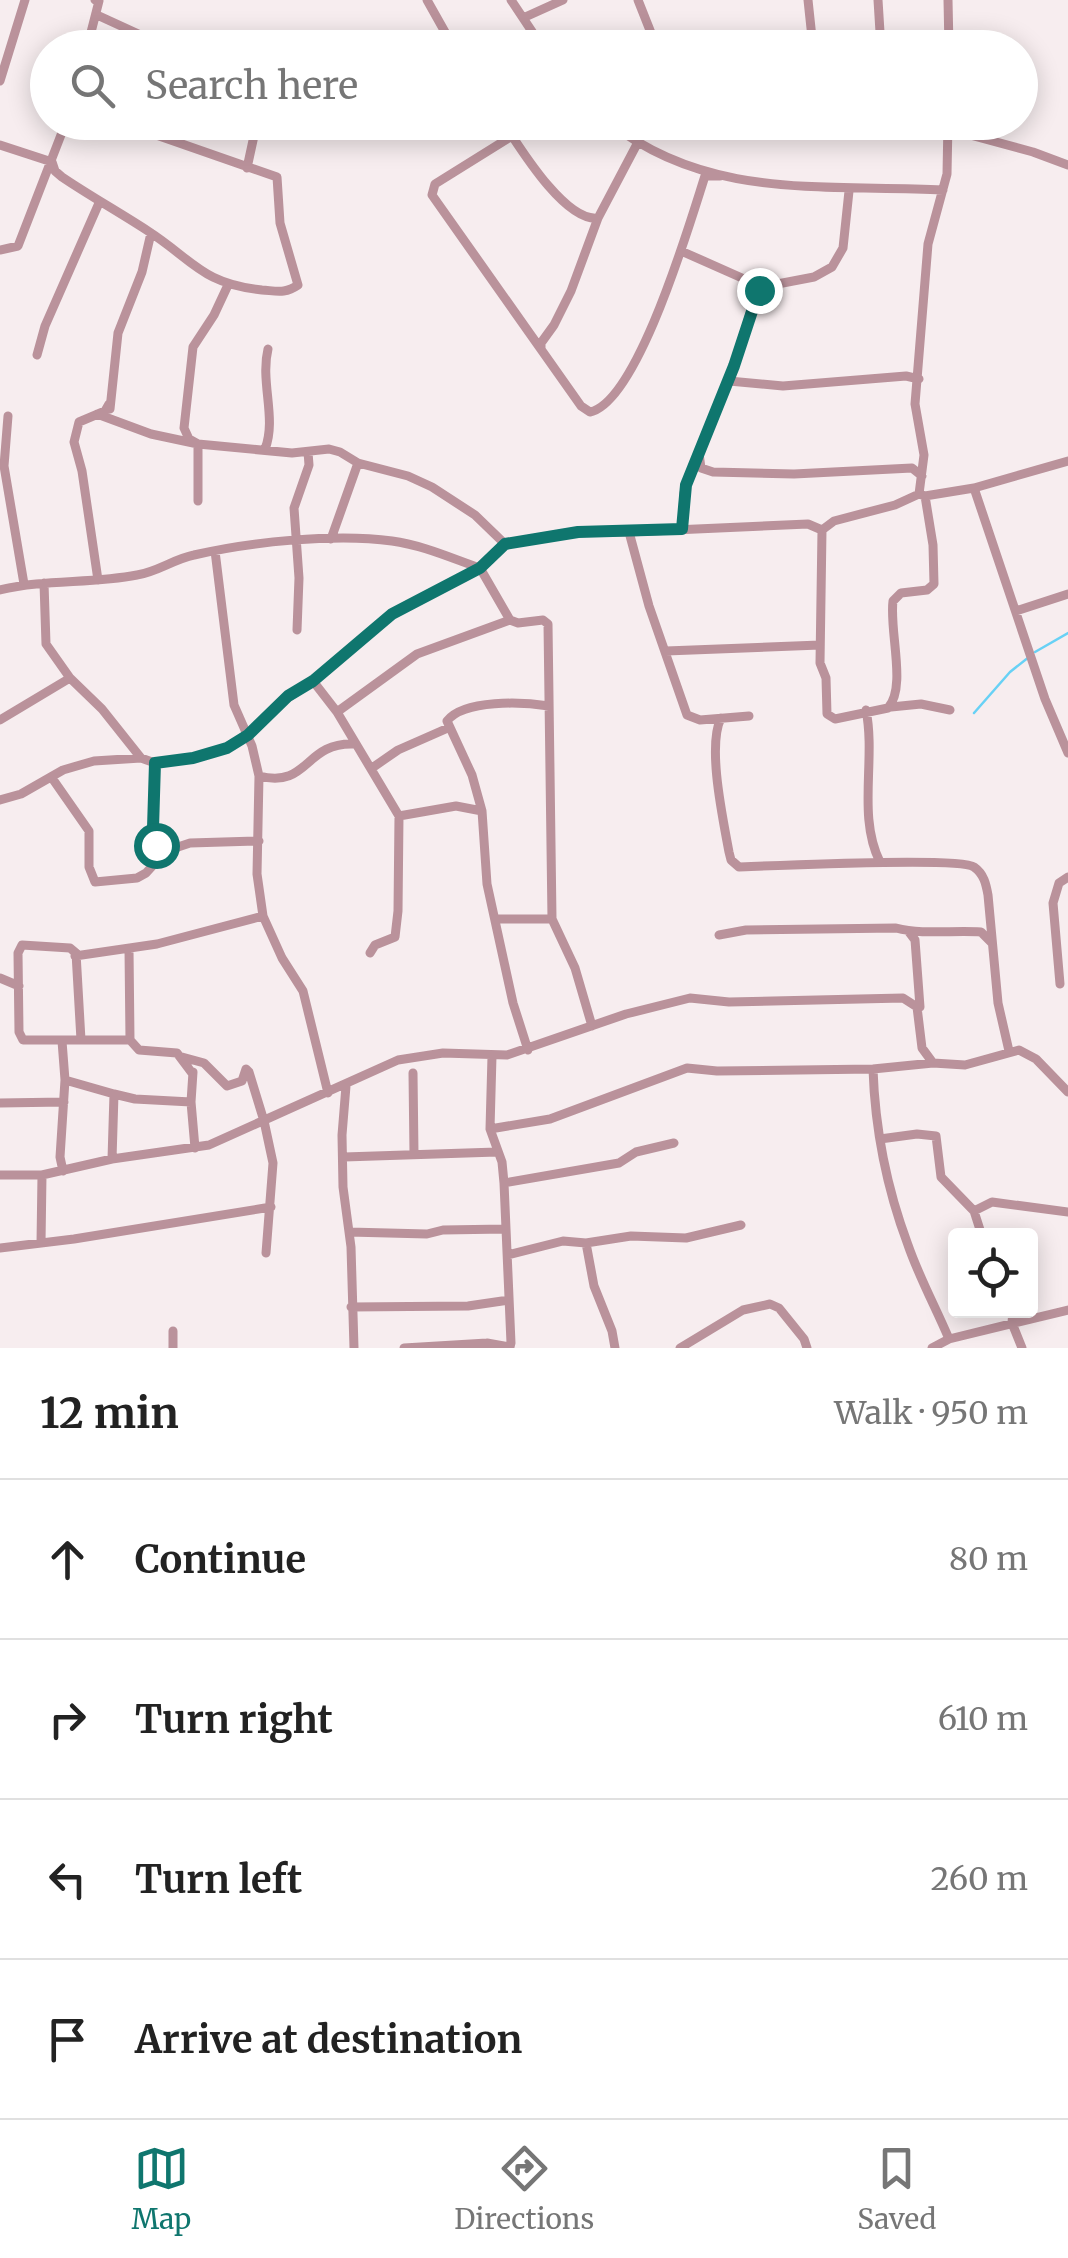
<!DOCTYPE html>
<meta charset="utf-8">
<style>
:root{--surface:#fff;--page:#f2f2f2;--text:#222;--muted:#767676;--line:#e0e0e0;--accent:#0f766e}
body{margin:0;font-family:Merriweather,serif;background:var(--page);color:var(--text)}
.controls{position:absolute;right:30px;bottom:30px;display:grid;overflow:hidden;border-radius:10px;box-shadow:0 5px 25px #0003}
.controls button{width:90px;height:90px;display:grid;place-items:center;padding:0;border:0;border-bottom:2px solid var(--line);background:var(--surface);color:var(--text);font:50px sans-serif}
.stop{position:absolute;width:30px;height:30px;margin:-22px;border:8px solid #0f766e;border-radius:50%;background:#fff}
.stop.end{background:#0f766e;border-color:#fff;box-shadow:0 2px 10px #0008}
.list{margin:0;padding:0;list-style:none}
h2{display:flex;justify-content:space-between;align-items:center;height:130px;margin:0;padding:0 40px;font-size:42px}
h2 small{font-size:32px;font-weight:400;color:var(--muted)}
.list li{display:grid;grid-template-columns:65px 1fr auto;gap:30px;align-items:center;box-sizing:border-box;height:160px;padding:0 40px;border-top:2px solid var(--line)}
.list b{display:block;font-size:38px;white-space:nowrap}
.list em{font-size:32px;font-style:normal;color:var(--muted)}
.icon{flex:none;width:55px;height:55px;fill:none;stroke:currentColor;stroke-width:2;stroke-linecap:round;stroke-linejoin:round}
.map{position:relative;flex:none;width:1068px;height:1348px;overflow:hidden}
.search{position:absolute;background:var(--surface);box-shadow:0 5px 25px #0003;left:30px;right:30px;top:30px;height:110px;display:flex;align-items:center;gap:25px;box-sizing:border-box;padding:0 35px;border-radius:55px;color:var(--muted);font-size:38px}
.sheet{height:770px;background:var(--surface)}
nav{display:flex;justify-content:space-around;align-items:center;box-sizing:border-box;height:140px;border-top:2px solid var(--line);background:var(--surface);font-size:28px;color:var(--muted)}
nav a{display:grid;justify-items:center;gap:5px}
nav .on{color:var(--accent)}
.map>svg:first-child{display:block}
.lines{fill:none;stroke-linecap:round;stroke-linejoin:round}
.stream{stroke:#68d1f5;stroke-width:2.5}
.minor{stroke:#ba929b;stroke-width:9}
.route{stroke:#0f766e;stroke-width:12}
</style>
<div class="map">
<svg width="1068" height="1348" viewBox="0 0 1068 1348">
<rect width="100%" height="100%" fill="#f7edef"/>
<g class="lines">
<path class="stream" d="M1035 652 1068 633
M974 713 1010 672 1029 657"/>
<path class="minor" d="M427 0 454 48
M511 0 543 48
M638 0 657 48
M808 0 813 47
M878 0 881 48
M948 0 949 48
M97 15 169 48
M523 18 563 0
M87 48 99 1 95 0
M0 81 25 0
M503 122C520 148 565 222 598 218
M609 122C708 201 826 184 943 190
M948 129 1033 152 1068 165
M512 136 435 184 432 195 581 406 590 412C638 402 690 222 705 176H720
M0 145 52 162 55 171 62 177C90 196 119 212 148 231 193 260 202 284 262 290 277 291 285 294 298 285L280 223 277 177 119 122
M247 168 257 122
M849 191 843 248 832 267 814 277 767 286 756 294 734 366 699 453 701 468 713 472 794 474 912 468 922 476
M0 250 18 246 66 122
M681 251 742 278 753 291 752 298
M541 349V343L554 325 571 291 598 218 637 144
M37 355 45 326 99 203
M729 381 783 386 906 376 919 379
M110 409 118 333 142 272 151 233
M97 414 151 434 198 444 292 453 329 449 340 452 358 463 408 476 432 487 475 515 505 544
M8 416 4 466 24 584
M265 449C277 419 260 382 268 349
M974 488 1045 699 1068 753
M925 496 974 488 1068 461
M198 501V444L189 439 184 428 193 347 214 315 228 285
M682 529 684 493 698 455
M822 530 820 663 826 678 827 714 835 719 888 708C907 687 889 631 893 601L901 593 927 590 934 584 933 545 925 496 919 494 924 455 915 404 928 244 947 174 948 122
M822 530 834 521 895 505 919 494
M629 532 808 524 822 530
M331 539 358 463
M215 551 234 705 252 746 259 776 257 874 263 916 282 958 303 991 328 1093
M98 580 82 471 74 442 79 422 105 411 109 404
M44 583 46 644 70 678 102 709 141 758
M0 590C45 579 91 584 137 575 157 572 174 559 194 555 249 542 336 533 392 541 422 545 451 558 480 568L510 620
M1016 611 1068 594
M297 630 299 578 294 508 309 465 308 452
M666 651 820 645
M313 681 337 712 399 816 398 911 395 937 375 945 370 953
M891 707 921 704 950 710
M866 710C876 760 857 816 880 862
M337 712 417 654 510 620 518 623 543 620 548 624 552 919 575 968 592 1026
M721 718C707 746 723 819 729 852L731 860 739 867C770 866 959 857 974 867 984 874 986 884 988 895L998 1003 1009 1051
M0 720 70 678
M155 763 153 828 156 845 166 851
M372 768 398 750 448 728
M259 776C309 789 304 742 354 744
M52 778 89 831V867L95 882 137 878 146 873 166 851 190 843 259 841
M0 800 21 794 63 770 94 761 141 758 155 763 193 758 227 748 248 735 280 703 313 681 393 614 480 568 505 544 579 532H629L649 606 687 715 700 720 749 716
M399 816 456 806 482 811
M495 919H552
M909 932 915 940 920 1007
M719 935 746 930 896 928C923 935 953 930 981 932L991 942
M129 949 130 1040
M75 956 157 944 263 916
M0 978 19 986
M1060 984 1053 903 1059 883 1068 877
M81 1040 76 953 70 948 22 945 18 953 19 1032 23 1040H130L139 1050 177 1053 192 1073
M62 1041 65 1080 60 1157 63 1171
M528 1050 513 1003 487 884 482 811 472 775 447 721C464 699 523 702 549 706
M182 1057 204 1063 227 1086 242 1081 246 1069 249 1072 264 1121 273 1163 266 1253
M873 1069C875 1129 887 1189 908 1245 919 1277 936 1308 949 1339
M193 1072 191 1102 195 1148
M413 1073 414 1154
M65 1080 114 1094 112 1159
M346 1086 342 1135 343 1187 351 1247 354 1348
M114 1094 135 1099 191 1102
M0 1103 64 1102
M490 1129 550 1119 687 1068 717 1071 873 1069 933 1063 965 1065 1019 1050 1036 1059 1068 1092
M880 1139 917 1134 936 1136 941 1177 974 1211 992 1202 1068 1212
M344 1157 497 1152
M0 1175H42L112 1159 209 1145 398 1060 443 1053 507 1055 626 1014 690 998 729 1002 903 998 917 1007 922 1048 933 1063
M504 1183 619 1163 636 1152 674 1143
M974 1211 982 1236
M349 1232 427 1234 443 1230 505 1229
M41 1243 42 1175
M586 1243 594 1286 612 1331 615 1348
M0 1248 74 1239 271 1207
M508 1255 563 1241 586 1243 631 1236 686 1238 741 1225
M351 1307 468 1306 509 1300
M1013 1310 1012 1323 1022 1348
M173 1331V1348
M404 1348 487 1343
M485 1348 487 1343 510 1347 511 1343 504 1183 502 1162 490 1129 492 1056
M680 1348 743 1310 770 1304 779 1308 804 1339 807 1348
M932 1348 949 1339 1068 1310"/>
</g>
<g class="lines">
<path class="route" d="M156 845 153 828 155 763 193 758 227 748 248 735 288 696 313 681 392 614 480 568 505 544 578 532 682 529 686 485 734 366 759 290"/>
</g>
</svg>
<div class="controls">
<button><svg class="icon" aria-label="locate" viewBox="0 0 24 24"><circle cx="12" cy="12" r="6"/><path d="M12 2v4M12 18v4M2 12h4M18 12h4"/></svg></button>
</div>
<div class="stop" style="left:156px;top:845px"></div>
<div class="stop end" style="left:759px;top:290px"></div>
<div class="search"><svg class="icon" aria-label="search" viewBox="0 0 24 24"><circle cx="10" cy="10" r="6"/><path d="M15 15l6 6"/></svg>Search here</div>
</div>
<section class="sheet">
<h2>12 min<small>Walk · 950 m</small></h2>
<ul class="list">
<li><svg class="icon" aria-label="ahead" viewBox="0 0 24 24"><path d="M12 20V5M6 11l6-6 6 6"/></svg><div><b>Continue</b></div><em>80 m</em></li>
<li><svg class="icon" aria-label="right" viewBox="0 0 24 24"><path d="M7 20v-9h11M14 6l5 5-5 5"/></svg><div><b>Turn right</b></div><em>610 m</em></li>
<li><svg class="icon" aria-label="left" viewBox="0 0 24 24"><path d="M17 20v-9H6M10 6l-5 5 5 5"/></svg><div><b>Turn left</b></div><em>260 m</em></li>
<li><svg class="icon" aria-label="arrive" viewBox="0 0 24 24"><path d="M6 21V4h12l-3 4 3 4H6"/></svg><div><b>Arrive at destination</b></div></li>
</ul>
</section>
<nav>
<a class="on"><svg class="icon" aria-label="map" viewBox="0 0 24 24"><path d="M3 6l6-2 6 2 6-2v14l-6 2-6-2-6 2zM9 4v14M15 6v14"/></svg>Map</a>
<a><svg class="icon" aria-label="directions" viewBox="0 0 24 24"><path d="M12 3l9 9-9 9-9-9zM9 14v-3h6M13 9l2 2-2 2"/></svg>Directions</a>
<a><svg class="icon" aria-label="saved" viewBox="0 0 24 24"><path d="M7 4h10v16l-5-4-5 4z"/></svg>Saved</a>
</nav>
